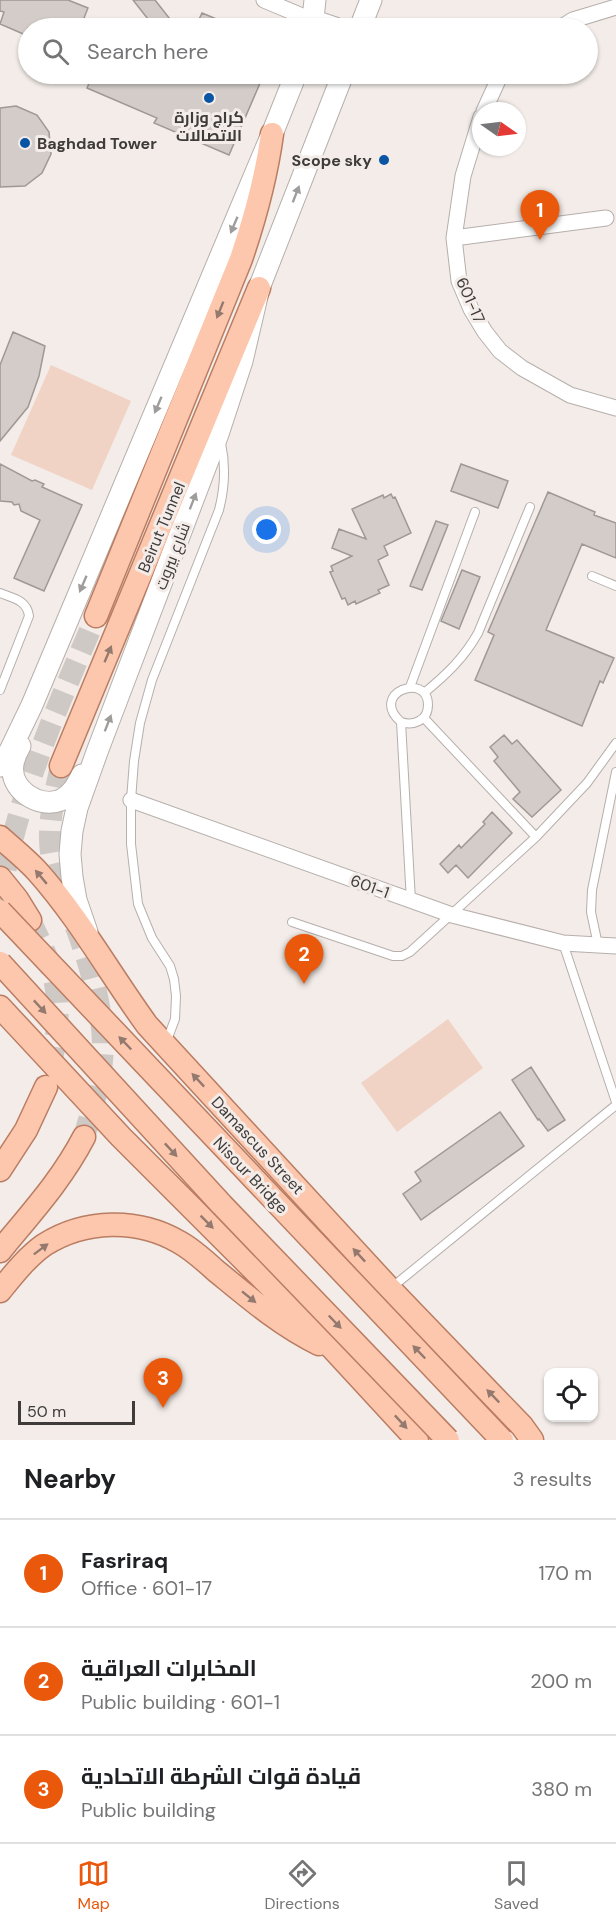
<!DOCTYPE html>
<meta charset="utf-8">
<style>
:root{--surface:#fff;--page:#f6f6f6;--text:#202124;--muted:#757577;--line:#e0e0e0;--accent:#ea580c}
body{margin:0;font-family:"DM Sans",Cairo,sans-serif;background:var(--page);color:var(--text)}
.controls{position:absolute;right:18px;bottom:18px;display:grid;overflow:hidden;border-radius:12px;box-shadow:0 2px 4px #0004}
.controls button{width:54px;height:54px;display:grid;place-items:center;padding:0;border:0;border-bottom:2px solid var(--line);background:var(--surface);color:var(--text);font:30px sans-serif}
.compass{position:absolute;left:472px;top:102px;width:54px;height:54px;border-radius:50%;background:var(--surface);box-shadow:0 2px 4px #0004;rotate:104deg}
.scale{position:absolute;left:18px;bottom:15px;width:117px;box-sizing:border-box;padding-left:6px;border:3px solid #3e3b3a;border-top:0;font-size:16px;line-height:21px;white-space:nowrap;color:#3e3b3a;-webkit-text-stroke:4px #f3ece8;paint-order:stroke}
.you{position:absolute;left:267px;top:530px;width:21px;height:21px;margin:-15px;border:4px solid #fff;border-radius:50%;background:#1a73e8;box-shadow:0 0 0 9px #1a73e833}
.badge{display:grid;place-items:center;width:39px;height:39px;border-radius:50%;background:var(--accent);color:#fff;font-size:20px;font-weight:700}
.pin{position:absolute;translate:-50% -50px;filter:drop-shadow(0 2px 3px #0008)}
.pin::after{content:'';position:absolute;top:32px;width:21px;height:18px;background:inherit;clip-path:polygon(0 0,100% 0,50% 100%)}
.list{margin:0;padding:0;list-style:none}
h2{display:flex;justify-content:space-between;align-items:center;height:78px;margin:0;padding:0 24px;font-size:26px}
h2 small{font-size:20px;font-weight:400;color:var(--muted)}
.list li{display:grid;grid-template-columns:39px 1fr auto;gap:18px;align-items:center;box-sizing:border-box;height:108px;padding:0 24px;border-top:2px solid var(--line)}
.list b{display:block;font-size:22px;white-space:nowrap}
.list p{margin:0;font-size:20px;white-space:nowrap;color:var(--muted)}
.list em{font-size:20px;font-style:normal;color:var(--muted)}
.icon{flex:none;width:33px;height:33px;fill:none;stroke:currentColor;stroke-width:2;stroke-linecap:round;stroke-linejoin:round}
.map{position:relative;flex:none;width:616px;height:1440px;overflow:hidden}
.search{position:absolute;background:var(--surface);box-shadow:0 2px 4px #0004;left:18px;right:18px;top:18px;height:66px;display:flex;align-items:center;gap:15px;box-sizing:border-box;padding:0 21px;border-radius:33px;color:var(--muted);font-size:22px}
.sheet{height:402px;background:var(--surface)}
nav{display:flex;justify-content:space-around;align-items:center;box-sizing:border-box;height:84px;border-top:2px solid var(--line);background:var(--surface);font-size:16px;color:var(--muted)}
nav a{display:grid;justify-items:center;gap:3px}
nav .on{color:var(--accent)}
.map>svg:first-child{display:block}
.green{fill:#f1d3c6}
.building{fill:#d3ccc8;stroke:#9f9895;stroke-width:1.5}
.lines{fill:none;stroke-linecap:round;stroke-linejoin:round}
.primary-tunnel{stroke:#cfc9c5;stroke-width:22;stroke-dasharray:22 11;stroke-linecap:butt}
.lane-casing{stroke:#b6afac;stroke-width:10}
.street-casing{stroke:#b6afac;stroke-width:17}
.secondary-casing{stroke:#b6afac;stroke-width:23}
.primary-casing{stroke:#ba7d62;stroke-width:25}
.lane{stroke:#fff;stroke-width:8}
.street{stroke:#fff;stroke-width:15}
.secondary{stroke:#fff;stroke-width:21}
.primary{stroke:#fdc7ae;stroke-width:22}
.primary-bridge-casing{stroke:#ba7d62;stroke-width:25;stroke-linecap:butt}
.primary-bridge{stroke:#fdc7ae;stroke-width:22}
.oneway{fill:#9e9d9c}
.oneway2{fill:#947a6e}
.poi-dot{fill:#0a54a4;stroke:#f3ece8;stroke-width:2}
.labels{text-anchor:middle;stroke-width:6;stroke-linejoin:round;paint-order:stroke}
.poi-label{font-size:16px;font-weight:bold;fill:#3e3b3a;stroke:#f3ece8}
.street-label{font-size:16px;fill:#3e3b3a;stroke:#f3ece8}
</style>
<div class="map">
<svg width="616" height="1440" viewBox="0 0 616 1440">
<rect width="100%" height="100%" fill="#f3ece8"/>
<path class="green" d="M51 365 131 401 92 490 11 455Z
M448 1019 483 1068 397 1132 361 1083Z"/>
<path class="building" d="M0 0H68L88 8 80 28H28V36L0 24 4 12 0 11Z
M133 0H155L177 28H155Z
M202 13 238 28H195Z
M93 74H264L229 155 154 123 157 118 87 88Z
M16 106 37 115 49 132 51 154 42 173 25 186 0 187V108Z
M13 332 45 346 39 376 28 407 0 441V365Z
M0 464 32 481 35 480 44 484 42 487 82 505 44 591 14 578 40 520 21 511 19 504 14 505 12 502 0 501Z
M461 464 508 481 498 508 451 491Z
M548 492 595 512 594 515 616 523V558L582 544 546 630 614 658 603 683 600 681 582 726 475 680 494 635 488 632Z
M391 494 393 498 395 497 411 533 384 546 388 555 378 560 389 585 378 590 380 593 356 604 355 601 348 605 345 598 342 599 330 572 333 571 331 566 352 556 332 548 339 529 366 539 352 509 383 495 384 498Z
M436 521 448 525 422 590 410 586Z
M462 570 480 577 459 629 441 621Z
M504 735 512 744 517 740 561 790 532 817 513 799 520 792 494 761 498 757 490 747Z
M492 812 512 833 468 878 456 865 448 873 440 864 459 845 461 848 485 824 483 822Z
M531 1067 565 1120 548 1131 539 1119 538 1120 512 1080Z
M500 1112 524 1146 421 1220 403 1194 421 1181 415 1172Z"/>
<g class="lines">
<path class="primary-tunnel" d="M61 766C55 794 47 823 51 852 56 881 69 908 79 935 91 969 102 1006 103 1043 103 1075 93 1106 84 1137
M0 902C14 801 57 709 96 616
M30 920C40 942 53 965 56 990 61 1023 53 1056 46 1087"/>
<g class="lane-casing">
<path id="lane" d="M592 576 616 586
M0 593C13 598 27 600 29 616L0 690
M410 687 475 512
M424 693C446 675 464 658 478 633L530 507
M424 718 536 837
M401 722C413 726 428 721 428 705 428 671 368 693 401 722L411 901
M292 922 393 956H402L410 952 536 837 587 783 616 743
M563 943 616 1102
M598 945 591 912 592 890 616 772
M166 1043 175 1019 176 996 174 979 170 966 152 938 138 904 131 844V800L134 761 140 723 152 680 219 510C225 487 226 466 221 443
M391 1288 616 1105"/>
</g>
<g class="street-casing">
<path id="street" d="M264 0 314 21
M560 28 573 20 616 7
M484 111 499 78 504 74
M481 117 463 176 454 238 459 281 471 309 485 332 500 351 522 368 570 395 616 408
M454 238 606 218
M131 800 452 915 563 943 616 946"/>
</g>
<g class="secondary-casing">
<path id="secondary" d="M314 21 335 28
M312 28 315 0
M360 28 371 0
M20 746C17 751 14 758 13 764 9 789 38 809 61 800 72 795 77 785 82 775
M0 766 7 757 32 705 272 134 296 74
M87 932 76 900 72 877 70 854 72 831 77 808 97 752 218 434 242 361 259 288 343 74"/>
</g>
<g class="primary-casing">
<path id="primary" d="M96 616 241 259C255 218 266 178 272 134
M61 766 259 288
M0 837C12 848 26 859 37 871 79 918 110 974 147 1025L390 1289 522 1426 532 1440
M0 878 17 899 30 920
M0 1007 121 1137 334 1350 417 1440
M0 1170 26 1130 46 1087
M0 1251C31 1213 61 1181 84 1137
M0 1291C13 1275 27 1257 44 1245 85 1219 138 1218 179 1242 192 1249 204 1260 215 1270 248 1297 280 1325 319 1344"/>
</g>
<use href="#lane" class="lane"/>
<use href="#street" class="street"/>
<use href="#secondary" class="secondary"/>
<use href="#primary" class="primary"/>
<g class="primary-bridge-casing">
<path id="primary-bridge" d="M0 911 502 1440
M0 963 222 1205 448 1440"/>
</g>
<use href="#primary-bridge" class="primary-bridge"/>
</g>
<defs><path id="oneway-solid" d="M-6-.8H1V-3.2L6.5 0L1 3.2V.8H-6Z" transform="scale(1.5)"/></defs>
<g class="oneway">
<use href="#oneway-solid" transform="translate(296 194) rotate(-69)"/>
<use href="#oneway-solid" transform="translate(234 225) rotate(113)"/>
<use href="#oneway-solid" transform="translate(158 405) rotate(113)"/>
<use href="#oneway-solid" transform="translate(193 501) rotate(-69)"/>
<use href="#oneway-solid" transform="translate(83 584) rotate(113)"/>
<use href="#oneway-solid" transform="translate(108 723) rotate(-69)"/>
</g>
<g class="oneway2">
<use href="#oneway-solid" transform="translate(220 310) rotate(112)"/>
<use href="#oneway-solid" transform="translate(108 654) rotate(-67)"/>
<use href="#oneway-solid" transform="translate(41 877) rotate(-130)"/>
<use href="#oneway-solid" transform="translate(40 1007) rotate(47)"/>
<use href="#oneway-solid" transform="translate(125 1043) rotate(-134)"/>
<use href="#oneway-solid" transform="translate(198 1080) rotate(-133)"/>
<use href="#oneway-solid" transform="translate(171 1150) rotate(47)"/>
<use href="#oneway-solid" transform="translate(207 1222) rotate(45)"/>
<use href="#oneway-solid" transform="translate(41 1249) rotate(-37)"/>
<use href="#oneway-solid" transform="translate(359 1255) rotate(-133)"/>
<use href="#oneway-solid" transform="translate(249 1297) rotate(39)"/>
<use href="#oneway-solid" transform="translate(335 1322) rotate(46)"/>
<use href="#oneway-solid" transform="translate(419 1352) rotate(-134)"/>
<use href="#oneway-solid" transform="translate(493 1396) rotate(-134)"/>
<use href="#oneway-solid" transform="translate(401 1422) rotate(47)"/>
</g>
<g class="poi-dot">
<circle cx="209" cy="98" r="6"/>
<circle cx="25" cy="143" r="6"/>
<circle cx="384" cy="160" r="6"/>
</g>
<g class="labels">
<g class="poi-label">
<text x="209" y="123">كراج وزارة<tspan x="209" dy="18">الاتصالات</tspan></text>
<text x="37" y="149" text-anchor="start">Baghdad Tower</text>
<text x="372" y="166" text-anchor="end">Scope sky</text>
</g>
<g class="street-label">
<text transform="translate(471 300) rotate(66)" y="6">601-17</text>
<text transform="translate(161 527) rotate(-67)" y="6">Beirut Tunnel</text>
<text transform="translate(172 556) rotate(-69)" y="6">شارع بيروت</text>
<text transform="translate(370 886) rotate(20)" y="6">601-1</text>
<text transform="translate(258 1145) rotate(47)" y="6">Damascus Street</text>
<text transform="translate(251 1175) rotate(46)" y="6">Nisour Bridge</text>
</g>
</g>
</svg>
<div class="controls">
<button><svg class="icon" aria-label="locate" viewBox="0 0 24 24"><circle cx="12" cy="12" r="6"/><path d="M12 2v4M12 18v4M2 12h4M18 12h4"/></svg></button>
</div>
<svg class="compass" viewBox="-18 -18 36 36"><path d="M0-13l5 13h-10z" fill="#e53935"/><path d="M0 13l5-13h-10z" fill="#757577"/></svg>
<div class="scale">50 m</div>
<div class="you"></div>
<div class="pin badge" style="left:540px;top:240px">1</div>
<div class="pin badge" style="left:304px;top:984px">2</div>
<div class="pin badge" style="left:163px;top:1408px">3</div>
<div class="search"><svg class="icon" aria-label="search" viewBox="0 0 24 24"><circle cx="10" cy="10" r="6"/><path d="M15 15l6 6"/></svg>Search here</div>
</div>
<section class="sheet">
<h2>Nearby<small>3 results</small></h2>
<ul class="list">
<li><span class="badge">1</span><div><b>Fasriraq</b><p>Office · 601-17</p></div><em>170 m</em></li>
<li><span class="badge">2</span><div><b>المخابرات العراقية</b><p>Public building · 601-1</p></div><em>200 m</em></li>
<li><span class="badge">3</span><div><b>قيادة قوات الشرطة الاتحادية</b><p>Public building</p></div><em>380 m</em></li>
</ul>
</section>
<nav>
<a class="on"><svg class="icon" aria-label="map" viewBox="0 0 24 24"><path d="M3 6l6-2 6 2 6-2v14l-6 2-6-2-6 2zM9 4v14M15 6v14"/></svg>Map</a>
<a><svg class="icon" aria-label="directions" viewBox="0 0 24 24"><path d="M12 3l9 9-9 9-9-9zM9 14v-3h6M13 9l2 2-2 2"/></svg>Directions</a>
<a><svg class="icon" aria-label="saved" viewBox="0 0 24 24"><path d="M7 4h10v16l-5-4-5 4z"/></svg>Saved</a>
</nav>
